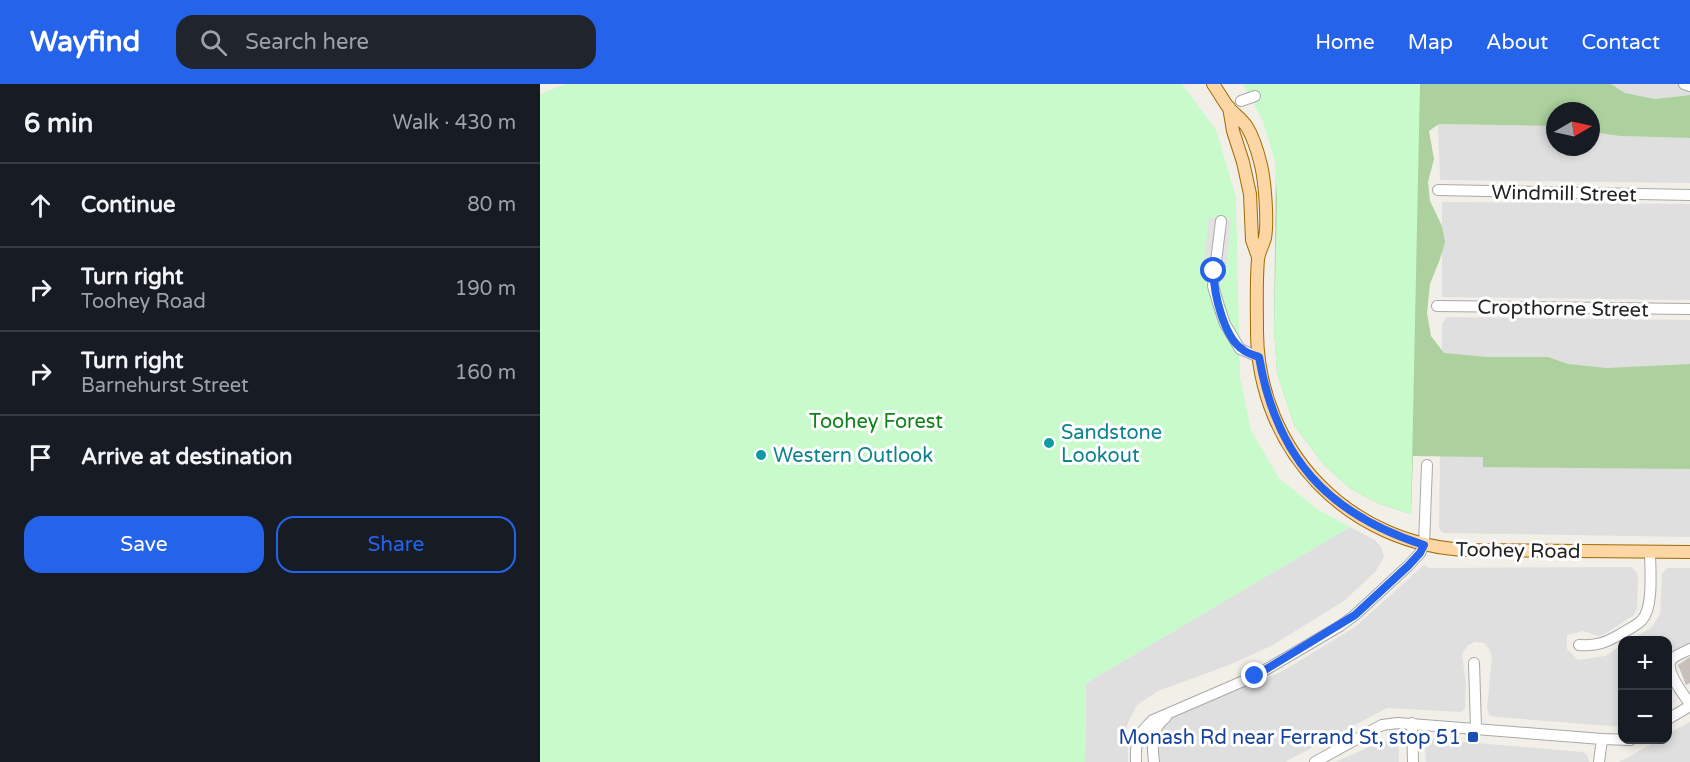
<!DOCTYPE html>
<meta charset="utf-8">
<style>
:root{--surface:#171b24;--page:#20242c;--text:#f1f3f6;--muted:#9ea1a6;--line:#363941;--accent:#2563eb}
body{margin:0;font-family:"Varela Round",sans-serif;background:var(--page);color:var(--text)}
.controls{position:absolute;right:18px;bottom:18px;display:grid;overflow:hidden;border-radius:12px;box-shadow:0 3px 9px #0003}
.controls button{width:54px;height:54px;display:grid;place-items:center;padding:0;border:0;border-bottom:2px solid var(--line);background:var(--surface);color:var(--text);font:30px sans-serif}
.compass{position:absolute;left:1006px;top:18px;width:54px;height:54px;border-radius:50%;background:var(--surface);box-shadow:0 3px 9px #0003;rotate:81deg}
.stop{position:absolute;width:18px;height:18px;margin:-14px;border:4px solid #2563eb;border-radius:50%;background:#fff}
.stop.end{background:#2563eb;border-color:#fff;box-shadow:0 2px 6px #0008}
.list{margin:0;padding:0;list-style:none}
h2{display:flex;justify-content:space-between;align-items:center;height:78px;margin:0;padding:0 24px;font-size:26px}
h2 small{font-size:20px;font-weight:400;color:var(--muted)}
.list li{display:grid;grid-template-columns:39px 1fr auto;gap:18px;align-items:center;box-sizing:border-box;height:84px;padding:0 24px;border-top:2px solid var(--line)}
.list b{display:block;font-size:22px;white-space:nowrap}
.list p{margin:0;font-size:20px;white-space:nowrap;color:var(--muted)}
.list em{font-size:20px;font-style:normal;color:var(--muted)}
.actions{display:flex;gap:12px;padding:18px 24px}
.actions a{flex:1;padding:14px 0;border:2px solid var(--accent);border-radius:18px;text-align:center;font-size:21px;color:var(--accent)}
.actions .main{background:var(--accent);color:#fff}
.icon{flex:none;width:33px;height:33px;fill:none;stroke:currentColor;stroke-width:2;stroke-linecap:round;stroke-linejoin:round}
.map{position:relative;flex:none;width:1150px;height:678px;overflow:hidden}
header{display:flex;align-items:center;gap:36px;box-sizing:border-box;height:84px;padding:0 30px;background:var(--accent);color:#fff}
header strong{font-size:28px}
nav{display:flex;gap:33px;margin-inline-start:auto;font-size:21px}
.search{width:420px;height:54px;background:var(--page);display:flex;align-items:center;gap:15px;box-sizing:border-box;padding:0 21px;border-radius:18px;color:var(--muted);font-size:22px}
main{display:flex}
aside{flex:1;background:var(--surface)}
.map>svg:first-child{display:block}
.residential{fill:#e0dfdf}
.forest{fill:#add19e}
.park{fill:#c8facc}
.parking{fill:#e2e2e2}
.building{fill:#c7bfb8}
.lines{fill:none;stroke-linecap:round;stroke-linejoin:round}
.minor-casing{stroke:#a9a9a9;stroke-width:12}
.major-casing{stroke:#a06b00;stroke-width:14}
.minor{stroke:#fff;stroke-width:10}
.major{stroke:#fcd6a4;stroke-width:12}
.route{stroke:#2563eb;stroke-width:8}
.culture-dot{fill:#0f9aa8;stroke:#fff;stroke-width:2}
.transit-dot{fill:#1a4fb4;stroke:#fff;stroke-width:2}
.labels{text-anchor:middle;stroke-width:6;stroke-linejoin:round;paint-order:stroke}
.street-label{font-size:20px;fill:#222;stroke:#fff}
.park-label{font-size:20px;fill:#0c8416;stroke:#fff}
.culture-label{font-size:20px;fill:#0d838f;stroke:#fff;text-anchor:start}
.transit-label{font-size:20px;fill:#164399;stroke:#fff;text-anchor:end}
</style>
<header>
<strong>Wayfind</strong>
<div class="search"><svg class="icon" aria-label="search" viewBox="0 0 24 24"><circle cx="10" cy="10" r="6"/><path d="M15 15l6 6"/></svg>Search here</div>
<nav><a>Home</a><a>Map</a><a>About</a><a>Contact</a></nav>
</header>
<main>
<aside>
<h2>6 min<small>Walk · 430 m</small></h2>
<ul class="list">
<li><svg class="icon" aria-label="ahead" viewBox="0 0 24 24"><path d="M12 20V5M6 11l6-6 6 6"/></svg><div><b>Continue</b></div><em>80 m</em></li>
<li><svg class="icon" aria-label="right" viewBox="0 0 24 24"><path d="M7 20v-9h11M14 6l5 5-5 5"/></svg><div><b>Turn right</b><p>Toohey Road</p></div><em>190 m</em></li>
<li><svg class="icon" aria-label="right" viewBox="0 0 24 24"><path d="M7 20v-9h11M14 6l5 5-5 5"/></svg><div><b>Turn right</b><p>Barnehurst Street</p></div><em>160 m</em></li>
<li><svg class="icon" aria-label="arrive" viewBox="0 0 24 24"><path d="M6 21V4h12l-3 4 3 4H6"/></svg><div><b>Arrive at destination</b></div></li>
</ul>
<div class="actions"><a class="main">Save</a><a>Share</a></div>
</aside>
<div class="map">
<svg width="1150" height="678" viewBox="0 0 1150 678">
<rect width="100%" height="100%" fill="#f2efe9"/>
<path class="residential" d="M1071 0H1150V11L1115 15 1085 9Z
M898 40 1015 42V63H1051V48L1080 52 1150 54V99L900 96Z
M902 118 1150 120V216L902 213Z
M907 233 1150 236V453L903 449 899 444 902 240Z
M810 443 835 456 842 465 844 473 836 487 804 517 731 562 689 581 618 607 597 621 587 641 588 678H545L546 599Z
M884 481 889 484 1091 483 1097 489 1098 497 1097 524 1094 531 1063 551 1058 552 1043 547 1027 551V565L1038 576 1065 572 1082 561V643L957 633 949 631 947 624 952 573 949 565 944 559 935 558 928 561 922 570 926 601 925 624 921 628 847 624 745 678H618L616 661 618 647 626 637 655 623 741 588 815 543Z
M1127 484H1150V559L1128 573V556H1090L1111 544 1120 530 1122 490Z
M1150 638V678H1079L1119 656H1128V650Z
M890 655 1043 668 1047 671 1049 678H886L885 662 886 657Z
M851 656 856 659 859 665V678H795L843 657Z"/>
<path class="forest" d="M737 0H1071L1085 9 1115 15 1150 11V54L1080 52 1051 48V27H1015V42L899 40 889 47 894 75 888 98 890 117 902 142 905 158 900 175 890 200 887 229 891 252 904 269 948 273H1008L1028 280 1067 284 1150 280V385L943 383V373L873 372 871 430 840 420 811 405 784 381 754 341 737 289 734 245Z"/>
<path class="park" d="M26 0H642L676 46 696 113 700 293 711 346 739 394 777 425 810 443 546 599 545 678H0V10Z
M703 0H880L871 430 840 420 811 405 784 381 754 341 737 289 734 245 737 116 735 78 723 37Z"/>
<path class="parking" d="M669 133 691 136 685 197 662 193Z"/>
<path class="building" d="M1150 573V599L1146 601 1138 581Z"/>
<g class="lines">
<g class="minor-casing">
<path id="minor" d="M1144 0 1150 2
M701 17 715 12
M898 106 1150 111
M681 137 673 202 679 222 685 240 700 265 719 273
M897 222 1150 225
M1039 561C1056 562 1065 559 1079 551 1087 546 1096 542 1102 536 1114 523 1110 484 1110 467
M1150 565C1145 568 1136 571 1132 575 1123 585 1144 611 1150 620
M934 579 936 644
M1128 635 1150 622
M872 639 873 678
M596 678C595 657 598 650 613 636L715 592 800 542 815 531 868 482 880 469 884 461 887 381
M614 678C612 659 610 646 626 633
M775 678 842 641 858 639 1062 655 1090 656
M1059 678 1062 655"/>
</g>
<g class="major-casing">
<path id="major" d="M673 0C678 7 683 16 688 23 694 30 702 35 707 43 714 54 718 69 721 81 725 98 728 137 725 154 723 161 719 168 718 175 716 199 717 224 717 248 718 367 810 462 929 466L1150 468
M689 23 693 47 703 78 710 110 712 156 718 173"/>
</g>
<use href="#minor" class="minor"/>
<use href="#major" class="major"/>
</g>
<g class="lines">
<path class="route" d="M674 187C673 208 684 253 702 265 706 269 713 271 719 273 736 373 787 430 884 461L880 469 868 482 815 531 715 592"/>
</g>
<g class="culture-dot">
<circle cx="509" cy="359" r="6"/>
<circle cx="221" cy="371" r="6"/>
</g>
<rect class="transit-dot" x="927" y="647" width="12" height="12" rx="3"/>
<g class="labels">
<g class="street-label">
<text transform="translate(1024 109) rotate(1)" y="7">Windmill Street</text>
<text transform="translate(1023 224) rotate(1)" y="7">Cropthorne Street</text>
<text transform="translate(978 466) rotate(1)" y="7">Toohey Road</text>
</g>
<g class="park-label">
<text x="336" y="344">Toohey Forest</text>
</g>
<g class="culture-label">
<text x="521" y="355">Sandstone<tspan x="521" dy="23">Lookout</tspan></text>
<text x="233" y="378">Western Outlook</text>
</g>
<g class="transit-label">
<text x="921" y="660">Monash Rd near Ferrand St, stop 51</text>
</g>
</g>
</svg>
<div class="controls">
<button>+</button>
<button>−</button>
</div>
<svg class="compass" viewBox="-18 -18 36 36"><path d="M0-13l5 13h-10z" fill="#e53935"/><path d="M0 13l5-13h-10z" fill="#9ea1a6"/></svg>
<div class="stop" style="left:674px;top:187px"></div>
<div class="stop end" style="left:715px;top:592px"></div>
</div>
</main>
